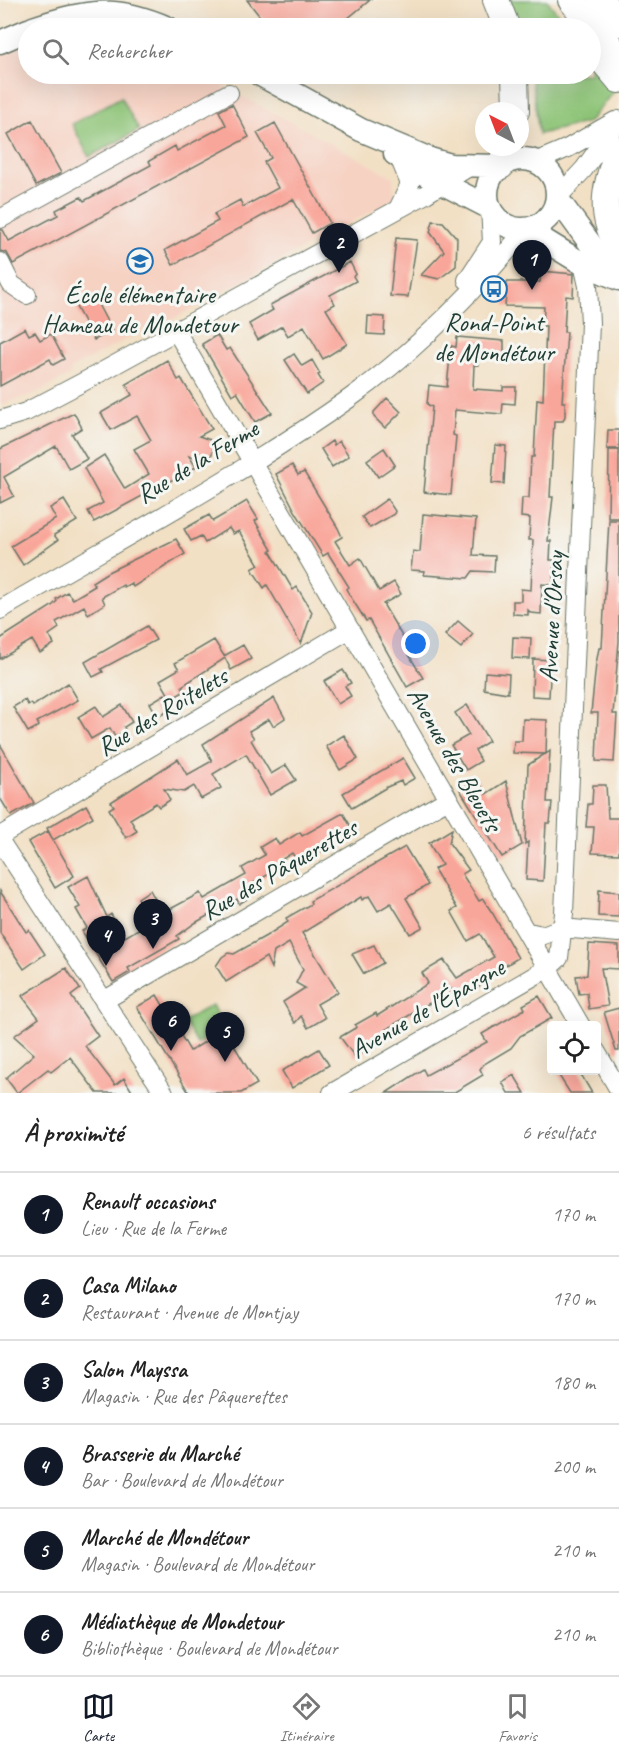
<!DOCTYPE html>
<html lang="fr">
<meta charset="utf-8">
<style>
:root{--surface:#fff;--page:#f6f6f6;--text:#222;--muted:#767676;--line:#e0e0e0;--accent:#111827}
body{margin:0;font-family:Caveat,sans-serif;background:var(--page);color:var(--text)}
.controls{position:absolute;right:18px;bottom:18px;display:grid;overflow:hidden;border-radius:6px;box-shadow:0 6px 24px #0002}
.controls button{width:54px;height:54px;display:grid;place-items:center;padding:0;border:0;border-bottom:2px solid var(--line);background:var(--surface);color:var(--text);font:30px sans-serif}
.compass{position:absolute;left:475px;top:102px;width:54px;height:54px;border-radius:50%;background:var(--surface);box-shadow:0 6px 24px #0002;rotate:318deg}
.you{position:absolute;left:416px;top:644px;width:21px;height:21px;margin:-15px;border:4px solid #fff;border-radius:50%;background:#1a73e8;box-shadow:0 0 0 9px #1a73e833}
.badge{display:grid;place-items:center;width:39px;height:39px;border-radius:50%;background:var(--accent);color:#fff;font-size:20px;font-weight:700}
.pin{position:absolute;translate:-50% -50px;filter:drop-shadow(0 2px 3px #0008)}
.pin::after{content:'';position:absolute;top:32px;width:21px;height:18px;background:inherit;clip-path:polygon(0 0,100% 0,50% 100%)}
.list{margin:0;padding:0;list-style:none}
h2{display:flex;justify-content:space-between;align-items:center;height:78px;margin:0;padding:0 24px;font-size:26px}
h2 small{font-size:20px;font-weight:400;color:var(--muted)}
.list li{display:grid;grid-template-columns:39px 1fr auto;gap:18px;align-items:center;box-sizing:border-box;height:84px;padding:0 24px;border-top:2px solid var(--line)}
.list b{display:block;font-size:22px;white-space:nowrap}
.list p{margin:0;font-size:20px;white-space:nowrap;color:var(--muted)}
.list em{font-size:20px;font-style:normal;color:var(--muted)}
.icon{flex:none;width:33px;height:33px;fill:none;stroke:currentColor;stroke-width:2;stroke-linecap:round;stroke-linejoin:round}
.map{position:relative;flex:none;width:619px;height:1093px;overflow:hidden}
.search{position:absolute;background:var(--surface);box-shadow:0 6px 24px #0002;left:18px;right:18px;top:18px;height:66px;display:flex;align-items:center;gap:15px;box-sizing:border-box;padding:0 21px;border-radius:33px;color:var(--muted);font-size:22px}
.sheet{height:582px;background:var(--surface)}
nav{display:flex;justify-content:space-around;align-items:center;box-sizing:border-box;height:84px;border-top:2px solid var(--line);background:var(--surface);font-size:16px;color:var(--muted)}
nav a{display:grid;justify-items:center;gap:3px}
nav .on{color:var(--accent)}
.map>svg:first-child{display:block}
.built{fill:#f6d2c3}
.green{fill:#8cc376;stroke:#568055;stroke-width:1.5}
.building{fill:#f9a69a}
.lines{fill:none;stroke-linecap:round;stroke-linejoin:round}
.minor-casing{stroke:#697667;stroke-width:20}
.major-casing{stroke:#697667;stroke-width:25}
.highway-casing{stroke:#697667;stroke-width:28}
.minor{stroke:#fff;stroke-width:18}
.major{stroke:#fff;stroke-width:22}
.highway{stroke:#fff;stroke-width:26}
.labels{text-anchor:middle;stroke-width:6;stroke-linejoin:round;paint-order:stroke}
.poi-label{font-size:26px;fill:#1f3d34;stroke:#f6f6f2}
.street-label{font-size:26px;fill:#1f3d34;stroke:#f6f6f2}
</style>
<div class="map">
<svg width="619" height="1093" viewBox="0 0 619 1093">
<rect width="100%" height="100%" fill="#f6f6f2"/>
<filter id="ink" filterUnits="userSpaceOnUse"><feTurbulence type="fractalNoise" baseFrequency=".0167" numOctaves="2"/><feDisplacementMap in="SourceGraphic" scale="12" xChannelSelector="R" yChannelSelector="G"/><feConvolveMatrix kernelMatrix="1 2 1 2 8 2 1 2 1" color-interpolation-filters="sRGB"/></filter>
<filter id="wash" filterUnits="userSpaceOnUse"><feTurbulence type="fractalNoise" baseFrequency=".008" numOctaves="4" result="noise"/><feDisplacementMap in="SourceGraphic" scale="24" xChannelSelector="R" yChannelSelector="G"/><feGaussianBlur stdDeviation="1.35" result="paint"/><feColorMatrix in="noise" values="0 0 0 0 0 0 0 0 0 0 0 0 0 0 0 0 0 1.4 0 .05"/><feComposite in="paint" operator="in"/></filter>
<g filter="url(#wash)">
<rect width="100%" height="100%" fill="#f2e0c5"/>
<path class="built" d="M28 41V74H201L393 177 394 199 166 323H156L71 369 70 375 34 394 0 405V191L4 188 0 182V53Z"/>
<path class="green" d="M505 0H547L569 28H518Z
M591 55 617 87 589 122 539 134 531 74H590Z
M121 97 139 130 89 157 72 124Z
M212 1005 225 1029 197 1044 184 1021Z"/>
<g id="blocks">
<path class="building" d="M247 0H370L336 28H280L261 18Z
M232 104 249 137 13 264 7 253 0 251V230H3L9 241 58 215 56 210 81 197 84 201 151 165 149 161 175 146 177 151 226 125 219 111Z
M32 120 61 173 36 186 8 134Z
M275 123 330 223 312 233 293 199 173 265 165 250 218 221 214 214 240 200 243 207 278 188 264 162 271 158 257 133Z
M433 221 443 222 457 238 456 266 439 279 421 275 444 251 430 232Z
M396 238 417 240 408 297 390 296Z
M350 262 356 274 353 276 356 281 330 295 335 304 326 309 347 344 323 359 304 326 288 336 282 326 258 340 249 324 273 310 270 305Z
M541 271 574 274 573 297 566 296 564 332H567L562 402H565V416L563 421H554L550 497H553L548 541H551L550 560H554L553 585 542 584 541 614 531 613 528 610V615L513 614V601H521V589L531 590 533 540H529L530 518 521 517 522 498H529L531 457H534L537 399 543 400 546 326H543L544 307 505 306 507 282H540Z
M93 295 112 331 94 340 75 305Z
M368 316 385 317 384 335 367 334Z
M25 328 29 335 35 332 40 340 51 334 64 359 53 365 50 359 0 386V342Z
M217 335 226 350 230 348 272 413 255 422 237 392 232 395 202 344Z
M457 337 504 341V355L478 354V365H474L473 389 503 391V387H516L515 404 503 403 502 414 455 410 453 435 456 436 451 495 424 492 432 407 427 404 429 385 447 387 451 346 456 347Z
M294 354 302 366 312 360 320 374 318 375 323 383 307 394 285 360Z
M167 360 178 380 181 378 212 429 199 436 216 442 209 462 189 456 196 467 94 522 88 511 103 503 84 468 104 455 125 489 149 474 134 449 151 440 137 416 111 430 101 413 132 395 126 384Z
M387 398 401 412 385 428 374 417V412Z
M74 413 82 428 72 434 87 459 69 469 56 446 4 477 14 496 0 503V449Z
M608 430H619V449H607Z
M332 441 334 445 339 441 349 456 332 467 321 449Z
M495 445 506 446 504 484 492 483Z
M384 448 395 465 378 477 367 460Z
M609 450H619V518H608Z
M292 465 298 475 304 472 338 528 342 537 335 541 350 565 360 558 379 591 394 582 401 594 383 604 412 653 409 655 423 678 407 687 369 620 366 621 352 599 346 589 349 587 328 553 323 556 295 511 276 474Z
M387 499 395 511 394 514 370 528 362 517Z
M64 500 77 521 54 535 58 540 23 565 11 546 56 519 50 508Z
M247 501 258 519 255 521 272 550 270 551 293 590 297 587 312 612 301 644 267 585 264 588 252 569 259 565 239 531 233 534 229 528 205 543 201 536 191 541 184 529 209 515 213 521Z
M423 514 476 519 473 555 495 556 494 572 473 571 468 578 424 575 425 571 411 570 413 551 420 552Z
M609 520H619V641L613 714H617L614 762 596 761 598 713H591L596 664 599 648H602Z
M176 539 185 554 133 587 131 583 124 587 123 585 102 597 105 604 88 614 84 606 56 622 59 628 49 635 54 644 40 653 32 640 0 659V639L52 606 57 601 56 599 67 592 73 599 95 586 92 582 108 572Z
M458 621 473 634 461 648 445 635Z
M147 626 156 640 101 669 103 672 93 677 85 662Z
M513 637 531 638 530 659 512 658Z
M214 640 224 656 243 645 251 659 231 670 225 658 182 686 185 691 171 699 160 680 179 669 175 663Z
M533 659 551 660 549 697 532 696Z
M343 670 351 683 345 686 351 696 338 704 324 681Z
M485 672 509 674 508 693 484 689Z
M68 683 78 700 37 722 39 726 28 732 13 707 25 700 28 705 31 703 33 706Z
M165 694 173 708 158 717 150 703Z
M274 698 285 718 273 726 269 719 249 731 254 738 251 740 271 774 286 765 296 780 270 795 246 754 213 774 221 788 201 799 194 786 184 792 164 789 170 800 159 807 156 803 130 819 137 831 126 838 109 809 114 806 111 802 178 759 187 775 212 761 203 744Z
M122 705 132 722 124 727 125 730 115 737 110 728 91 739 78 717 96 706 103 717Z
M467 705 489 741 475 750 481 761 466 770 451 745 469 735 455 713Z
M523 719 547 720 546 754 550 751 547 802H552L550 823H546L543 881 526 880 528 842 525 844 528 765 545 754 513 753 514 741H522Z
M344 735 358 759 340 770 326 746Z
M0 744 34 803 11 816 0 798Z
M403 758 415 778 403 785 401 781 387 787 352 808 343 793Z
M477 779 486 794 506 781 522 845 502 857 460 790Z
M593 785H606L608 818H619V854L592 853 594 827H586L588 804H592Z
M86 805 93 817 53 840 47 828Z
M343 813 354 832 314 856 312 852 297 861 292 853 268 868 271 873 250 885 255 894 239 904 237 899 195 923 177 936 179 939 128 968 130 972 113 982 82 931 87 928 76 909 80 907 68 887 88 876 107 917 111 914 125 937 152 921 138 898 150 890 163 913 200 893 204 899 246 875 242 868 265 855 260 847 275 838 279 845 300 832 302 836Z
M452 829 449 843 469 870 462 874 479 901 483 899 493 914 518 958 479 981 481 985 458 999 452 989 433 1001 385 1030 388 1034 366 1047 368 1050 355 1057 340 1037 357 1027 355 1025 376 1013 377 1016 424 986 428 983 422 973 444 960 457 978 494 957 480 934 468 941 451 911 457 908 434 869 442 865 429 843Z
M48 831 74 876 55 888 28 842Z
M405 847 428 885 406 898 423 927 410 934 391 903 378 911 369 896 362 900 361 897 302 933 338 992 317 1004 325 1018 308 1028 301 1016 295 1023 283 1002 305 988 296 983 303 969 289 943 274 952 271 968 266 957 226 982 216 966 222 957 228 953 234 954 266 936 288 922 286 918 311 904 310 901Z
M599 890 619 892V917L598 916Z
M0 891 26 932 29 930 45 954 24 969 0 933Z
M589 944 619 946V969L601 968 608 1006 589 1009 587 993 579 994 576 976 587 975Z
M374 945 383 963 364 974 352 954Z
M66 968 80 989 71 996 98 1036 85 1046 115 1085 124 1078 133 1093H97L70 1057 51 1072 48 1069 17 1093 6 1078 34 1054 14 1036 39 1018 22 996Z
M157 995 190 1051 225 1030 257 1084 241 1093H189L137 1007Z
M539 996 552 1018 520 1036 511 1048 484 1064 480 1069 483 1075 453 1093H386L423 1069 426 1075 487 1042 482 1034 525 1009 523 1005Z
M619 1008V1051H616L604 1012Z
M319 1049 329 1065 292 1088 282 1071Z
M556 1071H579L592 1093H570Z
M514 1075 525 1093H508L502 1082Z"/>
</g>
</g>
<g filter="url(#ink)">
<use href="#blocks" fill-opacity="0" stroke="#697667" stroke-width="1.5"/>
<g class="lines">
<g class="minor-casing">
<path id="minor" d="M535 162 568 148 615 121
M557 198 584 169 619 120
M398 209 410 184 399 157
M0 219 229 93
M0 262 11 284 27 295
M467 280 492 242 490 208
M176 331 581 1026
M0 420 26 412 85 381 426 194 472 165
M0 610C117 541 239 477 350 398 416 351 475 291 526 229
M0 836 350 629
M0 841 164 1093
M528 932 543 935 561 928 619 933
M105 1000 448 799
M596 1051 619 1090
M332 1093 548 968 559 958 564 913 590 323 588 286 583 264"/>
</g>
<g class="major-casing">
<path id="major" d="M33 28C87 10 115 5 168 28
M0 42 28 30
M259 74 361 130 430 159 451 165 501 166
M395 154 424 174 490 208
M487 194a35 35 0 1 1 70 0a35 35 0 1 1-70 0Z
M557 198 597 253 619 272
M526 229 583 264 619 279"/>
</g>
<g class="highway-casing">
<path id="highway" d="M496 0 507 28
M571 0 619 56
M601 0 619 23
M591 47 619 80
M515 74 516 111
M619 149C606 182 597 215 619 246
M501 166 507 147"/>
</g>
<use href="#minor" class="minor"/>
<use href="#major" class="major"/>
<use href="#highway" class="highway"/>
</g>
</g>
<defs>
<g id="school-ring" transform="scale(1.35)"><circle r="9.5" fill="#f6f6f2" stroke="#1f6fb2" stroke-width="1.5"/><path d="M0-5L7-2L0 1L-7-2ZM-4 1L0 2.5L4 1V4Q0 6-4 4Z" fill="#1f6fb2"/></g>
<g id="bus-ring" transform="scale(1.35)"><circle r="9.5" fill="#f6f6f2" stroke="#1f6fb2" stroke-width="1.5"/><path d="M-5-6H5V4H4V6H2V4H-2V6H-4V4H-5ZM-3.5-4V0h7V-4ZM-3.5 1.2v1.5H-2V1.2ZM2 1.2v1.5H3.5V1.2Z" fill="#1f6fb2"/></g>
</defs>
<g fill-rule="evenodd">
<use href="#school-ring" x="140" y="261"/>
<use href="#bus-ring" x="494" y="289"/>
</g>
<g class="labels">
<g class="poi-label">
<text x="140" y="303">École élémentaire<tspan x="140" dy="30">Hameau de Mondetour</tspan></text>
<text x="494" y="331">Rond-Point<tspan x="494" dy="30">de Mondétour</tspan></text>
</g>
<g class="street-label">
<text transform="translate(197 461) rotate(-31)" y="9">Rue de la Ferme</text>
<text transform="translate(551 617) rotate(-87)" y="9">Avenue d'Orsay</text>
<text transform="translate(162 711) rotate(-31)" y="9">Rue des Roitelets</text>
<text transform="translate(455 759) rotate(60)" y="9">Avenue des Bleuets</text>
<text transform="translate(279 869) rotate(-30)" y="9">Rue des Pâquerettes</text>
<text transform="translate(427 1008) rotate(-30)" y="9">Avenue de l'Épargne</text>
</g>
</g>
</svg>
<div class="controls">
<button><svg class="icon" aria-label="locate" viewBox="0 0 24 24"><circle cx="12" cy="12" r="6"/><path d="M12 2v4M12 18v4M2 12h4M18 12h4"/></svg></button>
</div>
<svg class="compass" viewBox="-18 -18 36 36"><path d="M0-13l5 13h-10z" fill="#e53935"/><path d="M0 13l5-13h-10z" fill="#767676"/></svg>
<div class="you"></div>
<div class="pin badge" style="left:532px;top:290px">1</div>
<div class="pin badge" style="left:339px;top:273px">2</div>
<div class="pin badge" style="left:153px;top:949px">3</div>
<div class="pin badge" style="left:106px;top:966px">4</div>
<div class="pin badge" style="left:225px;top:1062px">5</div>
<div class="pin badge" style="left:171px;top:1051px">6</div>
<div class="search"><svg class="icon" aria-label="search" viewBox="0 0 24 24"><circle cx="10" cy="10" r="6"/><path d="M15 15l6 6"/></svg>Rechercher</div>
</div>
<section class="sheet">
<h2>À proximité<small>6 résultats</small></h2>
<ul class="list">
<li><span class="badge">1</span><div><b>Renault occasions</b><p>Lieu · Rue de la Ferme</p></div><em>170 m</em></li>
<li><span class="badge">2</span><div><b>Casa Milano</b><p>Restaurant · Avenue de Montjay</p></div><em>170 m</em></li>
<li><span class="badge">3</span><div><b>Salon Mayssa</b><p>Magasin · Rue des Pâquerettes</p></div><em>180 m</em></li>
<li><span class="badge">4</span><div><b>Brasserie du Marché</b><p>Bar · Boulevard de Mondétour</p></div><em>200 m</em></li>
<li><span class="badge">5</span><div><b>Marché de Mondétour</b><p>Magasin · Boulevard de Mondétour</p></div><em>210 m</em></li>
<li><span class="badge">6</span><div><b>Médiathèque de Mondetour</b><p>Bibliothèque · Boulevard de Mondétour</p></div><em>210 m</em></li>
</ul>
</section>
<nav>
<a class="on"><svg class="icon" aria-label="map" viewBox="0 0 24 24"><path d="M3 6l6-2 6 2 6-2v14l-6 2-6-2-6 2zM9 4v14M15 6v14"/></svg>Carte</a>
<a><svg class="icon" aria-label="directions" viewBox="0 0 24 24"><path d="M12 3l9 9-9 9-9-9zM9 14v-3h6M13 9l2 2-2 2"/></svg>Itinéraire</a>
<a><svg class="icon" aria-label="saved" viewBox="0 0 24 24"><path d="M7 4h10v16l-5-4-5 4z"/></svg>Favoris</a>
</nav>
